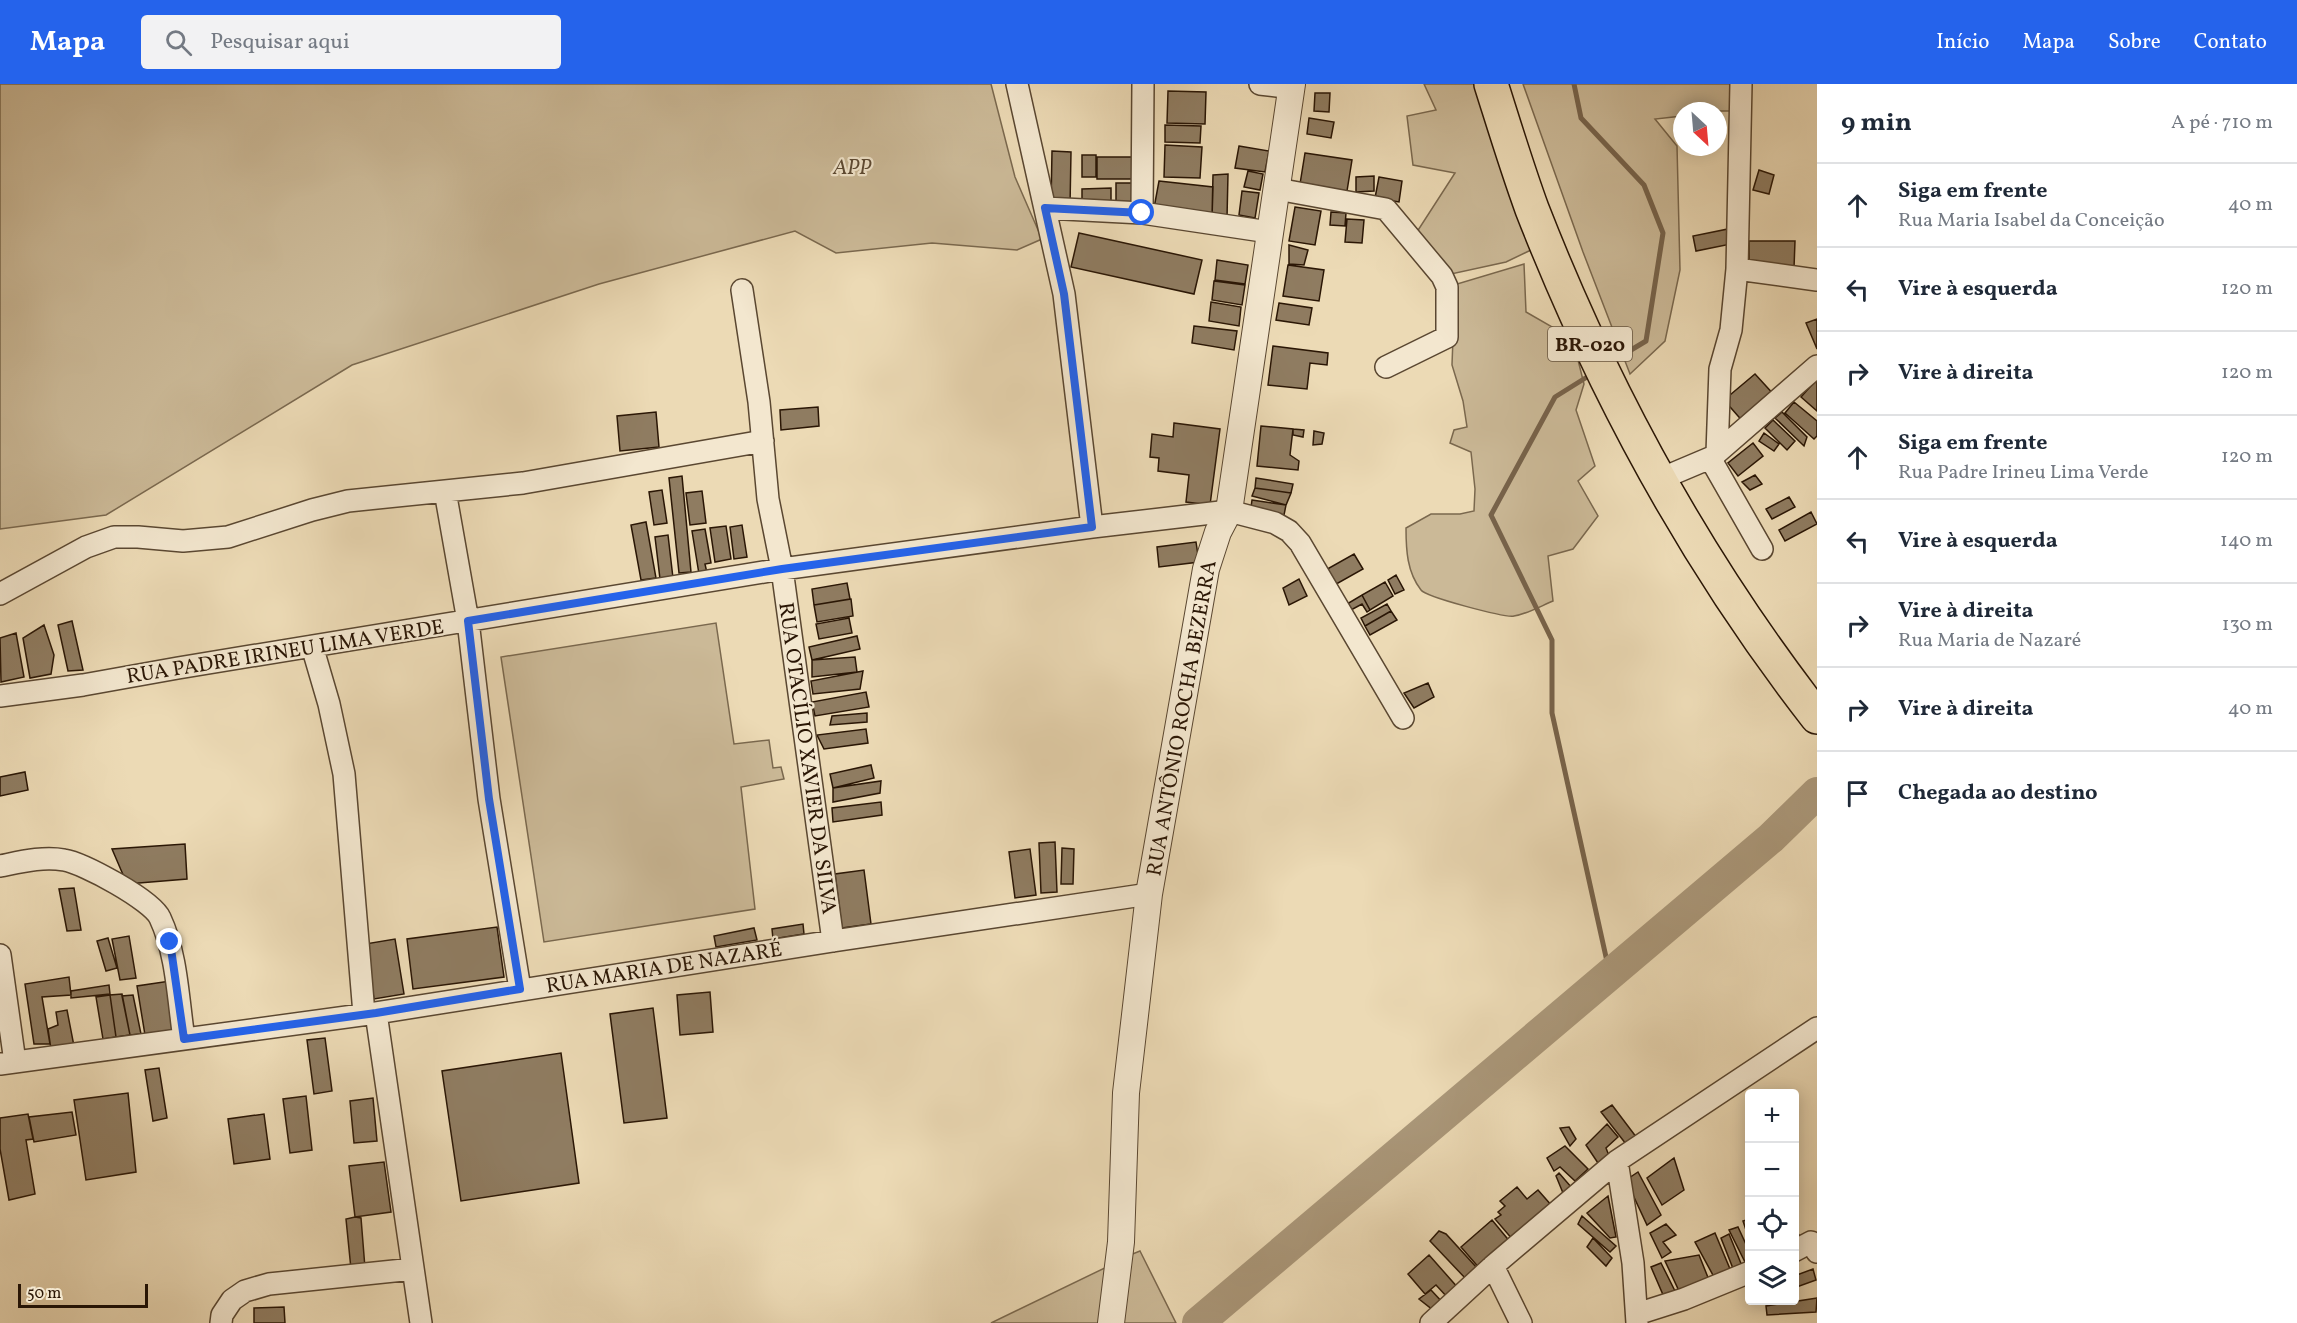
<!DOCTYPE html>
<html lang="pt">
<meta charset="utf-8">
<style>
:root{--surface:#fff;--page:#f2f2f3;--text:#1f2937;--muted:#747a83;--line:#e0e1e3;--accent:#2563eb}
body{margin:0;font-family:Vollkorn,serif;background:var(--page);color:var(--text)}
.controls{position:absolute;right:18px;bottom:18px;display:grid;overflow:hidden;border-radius:6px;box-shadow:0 3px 15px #0003}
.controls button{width:54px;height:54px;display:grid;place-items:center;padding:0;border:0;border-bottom:2px solid var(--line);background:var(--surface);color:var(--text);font:30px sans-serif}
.compass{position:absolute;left:1673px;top:18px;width:54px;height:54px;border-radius:50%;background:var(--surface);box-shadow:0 3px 15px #0003;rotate:154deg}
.scale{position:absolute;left:18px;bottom:15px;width:130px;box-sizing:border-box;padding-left:6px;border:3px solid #2a1605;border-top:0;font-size:16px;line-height:21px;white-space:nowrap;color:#2a1605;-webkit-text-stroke:4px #f3e7cf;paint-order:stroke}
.stop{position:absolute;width:18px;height:18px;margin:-14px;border:4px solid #2563eb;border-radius:50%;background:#fff}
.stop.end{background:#2563eb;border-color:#fff;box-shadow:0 2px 6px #0008}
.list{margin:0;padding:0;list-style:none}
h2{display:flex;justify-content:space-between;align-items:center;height:78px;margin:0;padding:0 24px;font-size:26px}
h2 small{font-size:20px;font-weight:400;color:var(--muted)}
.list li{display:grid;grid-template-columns:39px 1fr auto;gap:18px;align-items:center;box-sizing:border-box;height:84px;padding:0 24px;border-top:2px solid var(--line)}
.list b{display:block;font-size:22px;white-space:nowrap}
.list p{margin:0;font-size:20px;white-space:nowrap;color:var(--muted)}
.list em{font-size:20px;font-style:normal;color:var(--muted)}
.icon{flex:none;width:33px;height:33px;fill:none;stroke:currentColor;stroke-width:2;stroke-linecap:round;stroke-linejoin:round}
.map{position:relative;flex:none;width:1817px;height:1239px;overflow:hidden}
header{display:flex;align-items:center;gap:36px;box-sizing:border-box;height:84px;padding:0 30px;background:var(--accent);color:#fff}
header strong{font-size:28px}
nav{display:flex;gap:33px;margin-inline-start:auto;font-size:21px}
.search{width:420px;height:54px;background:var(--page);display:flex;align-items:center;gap:15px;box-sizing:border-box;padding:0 21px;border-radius:6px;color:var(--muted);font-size:22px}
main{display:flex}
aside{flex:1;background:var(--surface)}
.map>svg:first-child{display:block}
.green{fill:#cbb997;stroke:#7a684e;stroke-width:1.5}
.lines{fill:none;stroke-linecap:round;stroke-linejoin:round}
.stream{stroke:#77634b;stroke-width:5}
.river{stroke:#aa9779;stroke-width:32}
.building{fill:#8f7c61;stroke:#2a1605;stroke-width:1.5}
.minor-casing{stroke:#5a4731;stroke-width:24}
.tertiary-casing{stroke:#5a4731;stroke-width:28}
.trunk-casing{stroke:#2a1605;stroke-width:36}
.minor{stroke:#f3e7cf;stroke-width:21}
.tertiary{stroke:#f3e7cf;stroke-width:26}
.trunk{stroke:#ecdab5;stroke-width:33}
.route{stroke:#2563eb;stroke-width:8}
.labels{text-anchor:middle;stroke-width:4.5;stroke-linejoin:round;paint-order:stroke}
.shield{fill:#f3e7cf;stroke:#665542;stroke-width:1.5}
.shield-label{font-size:20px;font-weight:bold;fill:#2a1605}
.park-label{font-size:21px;font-style:italic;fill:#5a4731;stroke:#f3e7cf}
.street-label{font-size:21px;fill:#2a1605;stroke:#f3e7cf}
</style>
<header>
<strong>Mapa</strong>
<div class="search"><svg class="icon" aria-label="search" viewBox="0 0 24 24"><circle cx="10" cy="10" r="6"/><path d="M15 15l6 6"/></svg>Pesquisar aqui</div>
<nav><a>Início</a><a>Mapa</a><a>Sobre</a><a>Contato</a></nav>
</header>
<main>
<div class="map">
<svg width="1817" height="1239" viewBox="0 0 1817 1239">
<rect width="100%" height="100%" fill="#ecdab5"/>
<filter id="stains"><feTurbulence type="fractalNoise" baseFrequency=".00333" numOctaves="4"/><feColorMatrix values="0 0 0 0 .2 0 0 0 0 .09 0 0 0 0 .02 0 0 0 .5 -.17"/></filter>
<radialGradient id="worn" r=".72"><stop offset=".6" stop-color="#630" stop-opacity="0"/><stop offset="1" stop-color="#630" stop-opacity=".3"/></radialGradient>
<path class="green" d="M0 0H991L1015 93 1042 155 1017 166 932 159 836 169 795 147 599 200 352 281 106 431 0 445Z
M1424 0H1490L1533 165 1506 178 1442 192 1413 154 1455 89 1413 81 1407 32 1436 26Z
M1523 0H1731L1730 27H1682V32L1655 35 1677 62 1680 186 1665 257 1630 290 1583 168Z
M1524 180 1526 228 1554 244 1578 276 1584 300 1576 326 1595 382 1578 397 1598 432 1573 465 1548 472 1553 517C1541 522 1527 530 1514 532 1505 534 1426 513 1421 506 1407 488 1406 466 1406 444L1431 430H1460L1474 427 1475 405 1471 368 1450 359 1454 346 1467 343 1463 317 1452 281 1453 254 1447 203Z
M716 539 734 660 769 656 773 684 781 683 784 695 741 703 755 825 544 858 501 573Z
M1140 1167 1176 1239H1116L1125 1173Z
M1115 1179 1107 1239H991Z"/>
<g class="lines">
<path class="stream" d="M1574 0 1581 34 1644 101 1663 149 1646 257 1616 275
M1587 293 1555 313 1491 431 1552 556V629L1610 891"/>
<path class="river" d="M1198 1239 1771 754 1817 709"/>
</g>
<path class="building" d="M1168 7 1206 8 1205 40 1167 39Z
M1315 9H1330L1329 28 1314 27Z
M1309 34 1334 38 1331 54 1307 50Z
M1165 41 1201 42 1200 59 1165 58Z
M1165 61 1202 63 1200 94 1164 93Z
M1239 62 1269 67 1265 88 1235 84Z
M1052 67 1071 68 1070 122 1051 121Z
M1305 69 1352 76 1347 107 1300 100Z
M1082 71H1096V93H1082Z
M1097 73H1135V95H1097Z
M1759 86 1774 91 1769 110 1753 106Z
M1248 87 1263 90 1260 106 1244 103Z
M1228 90 1227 134H1212L1213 91Z
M1374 92V107L1356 108V93Z
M1379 93 1402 97 1399 118 1375 114Z
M1159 97 1213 103 1212 134 1154 124Z
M1116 99H1133V121H1116Z
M1111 104V120L1082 121V105Z
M1242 107 1259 109 1255 134 1239 131Z
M1295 123 1321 127 1315 161 1289 157Z
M1331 128 1346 129 1345 142 1330 141Z
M1347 135 1364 136 1362 159 1345 158Z
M1728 145 1731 160 1696 167 1693 152Z
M1079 149 1202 176 1194 210 1071 183Z
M1749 157H1795L1794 184 1749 183Z
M1289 161 1308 166 1304 181 1289 180Z
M1217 176 1248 181 1245 200 1215 196Z
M1288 181 1324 186 1319 217 1283 212Z
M1214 197 1245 201 1242 221 1212 216Z
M1211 218 1241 223 1239 242 1209 237Z
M1279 219 1312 224 1309 241 1276 236Z
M1817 235V265L1806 239Z
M1194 242 1237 247 1234 266 1192 259Z
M1273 262 1328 269 1327 281 1310 279 1307 305 1268 301Z
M1755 290 1776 313 1745 340 1724 316Z
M1817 295V327L1801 313Z
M1794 318 1817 337V352L1814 355 1785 329Z
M818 323 819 342 781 346 780 326Z
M656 328 659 363 620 367 617 332Z
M1782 328 1807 353 1804 362 1775 334Z
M1773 336 1795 357 1787 366 1765 344Z
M1174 339 1220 345 1210 421 1186 418 1189 391 1158 387 1159 374 1150 373 1152 350 1173 353Z
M1261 342 1293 345 1290 371 1299 377 1298 386 1257 382Z
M1293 345 1304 346 1303 353 1293 351Z
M1314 347 1324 349 1322 360 1313 361Z
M1764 349 1779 360 1774 367 1759 357Z
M1753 359 1763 372 1738 392 1728 379Z
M1755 391 1762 400 1750 406 1742 398Z
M682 392 691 488 679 489 669 394Z
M1256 394 1293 400 1291 409 1255 404Z
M1255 404 1291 409 1286 421 1252 412Z
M662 406 667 439 654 441 649 408Z
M702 407 706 439 690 441 686 409Z
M1789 413 1795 423 1772 435 1766 425Z
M1252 416 1286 421 1283 436 1250 431Z
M1811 428 1817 440 1785 457 1779 446Z
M646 438 656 494 641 496 631 441Z
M742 441 747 473 734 475 730 443Z
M726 442 731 475 715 478 710 444Z
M705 445 711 479 705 480 707 489 699 490 692 447Z
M668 451 673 494 660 495 655 453Z
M1196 458 1199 478 1159 483 1157 463Z
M1354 470 1363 485 1331 503 1322 488Z
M1396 491 1404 506 1395 510 1388 496Z
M1299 495 1307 512 1289 521 1283 504Z
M1385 498 1393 512 1370 526 1362 511Z
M847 499 850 515 814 521 812 505Z
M1362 511 1370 526 1367 528 1362 520 1351 526 1347 520Z
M851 515 853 532 817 538 814 521Z
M1387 520 1391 527 1365 542 1361 534Z
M1391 527 1397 536 1370 551 1365 542Z
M849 534 852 549 819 555 816 540Z
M72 537 83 586 68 587 58 541Z
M44 541 54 571 51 590 30 594 23 554Z
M16 549 24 593 1 598 0 554Z
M857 552 860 565 812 576 809 563Z
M855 573 857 588 812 593V576Z
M863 587 860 605 813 610 811 597Z
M1428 599 1434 613 1414 624 1404 609Z
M866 608 869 623 815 632 812 618Z
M867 629V638L830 641 832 632Z
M866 645 868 659 824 665 817 651Z
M871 681 874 694 833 704 830 690Z
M25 688 28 706 0 712V693Z
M881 697 880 709 833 718V704Z
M881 718 882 731 833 738 832 724Z
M1055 758 1057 808 1041 809 1039 759Z
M185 760 187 795 127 800 112 765Z
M1062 764 1074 765 1073 800H1061Z
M1030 765 1036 811 1015 814 1009 768Z
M864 786 871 840 842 844 835 790Z
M74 804 81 846 67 847 59 805Z
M803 840 804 850 773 855 772 845Z
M497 843 504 893 413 905 407 855Z
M754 844 757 856 716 863 714 852Z
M129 852 136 894 120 896 112 855Z
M108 854 117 884 106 887 97 857Z
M395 855 404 910 374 915 365 860Z
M69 893 71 911 42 913 50 960H34L25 900Z
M170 897 178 946 145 951 137 902Z
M109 901 110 910 71 914V907Z
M710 908 713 948 680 951 677 911Z
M122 910 130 951 116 953 110 911Z
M110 911 116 953 103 955 96 913Z
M133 911 141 950 130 951 122 912Z
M653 924 667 1034 624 1039 610 930Z
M67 926 74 962 51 965 48 945 58 941 56 928Z
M325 954 332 1007 314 1010 307 956Z
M561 969 579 1099 461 1117 442 987Z
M159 984 167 1034 153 1037 145 986Z
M128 1009 136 1088 86 1096 74 1016Z
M306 1012 312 1066 290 1069 283 1015Z
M373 1014 377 1057 354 1059 350 1017Z
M1612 1021 1637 1054 1626 1060 1601 1028Z
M72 1028 76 1051 34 1058 29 1033Z
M28 1030 33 1055 26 1056 35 1110 9 1116 0 1065V1034Z
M264 1030 270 1075 234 1080 228 1035Z
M1607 1040 1618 1053 1606 1064 1611 1077 1592 1086 1598 1079 1586 1061Z
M1569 1043 1576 1055 1570 1062 1560 1044Z
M1565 1062 1588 1085 1575 1097 1560 1083 1554 1087 1547 1074Z
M1674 1074 1684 1106 1662 1121 1647 1094Z
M384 1078 391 1128 355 1133 349 1082Z
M1638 1088 1661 1131 1647 1141 1626 1096Z
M1559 1089 1572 1104 1563 1109 1556 1092Z
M1517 1103 1527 1115 1538 1106 1552 1122 1513 1156 1495 1135 1501 1131 1498 1128 1505 1122 1500 1117Z
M1608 1112 1616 1153 1610 1154 1587 1129Z
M1582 1132 1616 1162 1610 1168 1578 1140Z
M355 1133 361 1134 365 1184 351 1185 346 1135Z
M1750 1135V1158L1743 1137Z
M1492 1136 1511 1159 1481 1186 1461 1163Z
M1666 1140 1676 1151 1663 1158 1671 1168 1662 1174 1650 1149Z
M1794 1141 1801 1155 1794 1158Z
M1738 1143 1750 1169V1176L1745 1178 1729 1146Z
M1439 1147 1446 1150 1477 1184 1466 1195 1430 1157Z
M1715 1149 1730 1185 1714 1193 1695 1158Z
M1729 1150 1742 1182 1734 1187 1721 1154Z
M1593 1154 1612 1174 1606 1182 1587 1163Z
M1429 1171 1459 1205 1448 1214 1436 1201 1425 1210 1408 1190Z
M1699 1171 1709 1196 1680 1209 1665 1177Z
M1661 1179 1676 1209 1664 1213 1651 1183Z
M1813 1185 1816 1196 1794 1204V1192Z
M1431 1206 1443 1219 1433 1226 1419 1215Z
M1817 1214 1816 1228 1767 1231 1766 1222Z
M284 1223 285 1239H254V1224Z"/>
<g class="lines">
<g class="minor-casing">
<path id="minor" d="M1017 0 1064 210 1092 443
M1260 0 1292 4
M1277 105 1386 125 1442 192 1447 203V253L1386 283
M1045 124 1142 129 1269 148
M1142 129 1143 0
M1737 185 1817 196
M742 206 759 318 768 415 782 485 833 857
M1717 369 1720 285 1731 246 1737 185 1741 0
M1711 374 1817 282
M1658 396 1710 374 1762 465
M445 407 468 537 489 715 520 905
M0 510 86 463 114 453H138L183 457 228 453 312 426 348 417 523 399 763 357
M312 562 329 620 344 690 364 930
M0 612 83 601 178 584 782 485 1092 443 1229 427 1275 439 1289 447 1300 459 1403 634
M0 782C20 778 43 772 64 776 83 779 152 816 160 834 177 870 178 915 184 955
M0 871 15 978
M376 929 421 1239
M0 980 376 929 833 857 1149 810
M1617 1077 1633 1179 1637 1239
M1794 1167 1811 1158 1817 1168
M1493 1182 1521 1239
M1637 1230 1684 1215 1750 1188
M221 1239 222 1231 232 1216 245 1207 269 1200 413 1185
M1431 1239 1493 1182 1617 1077 1817 944"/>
</g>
<g class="tertiary-casing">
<path id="tertiary" d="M1111 1239 1121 1158 1126 1009 1149 810 1206 485 1218 448 1229 427 1292 0"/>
</g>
<g class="trunk-casing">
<path id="trunk" d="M1491 0C1504 41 1517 84 1532 125 1603 307 1697 479 1817 633"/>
</g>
<use href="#minor" class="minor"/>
<use href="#tertiary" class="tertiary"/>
<use href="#trunk" class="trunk"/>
</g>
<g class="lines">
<path class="route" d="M170 858 184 955 376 929 520 905 489 715 468 537 782 485 1092 443 1064 210 1045 124 1142 129"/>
</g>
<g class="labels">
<rect class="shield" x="1548" y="243" width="84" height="34" rx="4.5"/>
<g class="shield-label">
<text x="1590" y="267">BR-020</text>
</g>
<g class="park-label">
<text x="852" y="90">APP</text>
</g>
<g class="street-label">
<text transform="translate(285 567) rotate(-9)" y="7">RUA PADRE IRINEU LIMA VERDE</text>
<text transform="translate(1181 634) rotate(-80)" y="7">RUA ANTÔNIO ROCHA BEZERRA</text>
<text transform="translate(808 674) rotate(82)" y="7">RUA OTACÍLIO XAVIER DA SILVA</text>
<text transform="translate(664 883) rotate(-9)" y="7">RUA MARIA DE NAZARÉ</text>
</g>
</g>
<rect width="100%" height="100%" filter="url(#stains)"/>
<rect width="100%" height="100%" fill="url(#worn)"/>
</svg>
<div class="controls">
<button>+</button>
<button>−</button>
<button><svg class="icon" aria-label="locate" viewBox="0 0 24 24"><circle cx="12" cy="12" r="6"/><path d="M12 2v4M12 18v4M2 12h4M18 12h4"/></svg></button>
<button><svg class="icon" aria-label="layers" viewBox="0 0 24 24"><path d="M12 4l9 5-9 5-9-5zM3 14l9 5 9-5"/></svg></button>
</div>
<svg class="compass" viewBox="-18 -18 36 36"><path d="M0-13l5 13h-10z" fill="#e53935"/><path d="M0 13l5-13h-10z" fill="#747a83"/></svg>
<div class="scale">50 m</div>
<div class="stop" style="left:1142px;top:129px"></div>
<div class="stop end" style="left:170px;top:858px"></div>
</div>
<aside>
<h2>9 min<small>A pé · 710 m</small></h2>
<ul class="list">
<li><svg class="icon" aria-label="ahead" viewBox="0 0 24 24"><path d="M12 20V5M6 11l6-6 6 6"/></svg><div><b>Siga em frente</b><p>Rua Maria Isabel da Conceição</p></div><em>40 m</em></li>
<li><svg class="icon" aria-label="left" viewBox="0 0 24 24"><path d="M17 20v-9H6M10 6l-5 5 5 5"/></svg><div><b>Vire à esquerda</b></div><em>120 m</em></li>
<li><svg class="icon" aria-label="right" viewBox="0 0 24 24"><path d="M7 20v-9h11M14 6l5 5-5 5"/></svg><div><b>Vire à direita</b></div><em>120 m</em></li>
<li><svg class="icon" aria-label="ahead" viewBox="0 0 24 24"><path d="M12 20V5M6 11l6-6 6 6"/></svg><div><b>Siga em frente</b><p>Rua Padre Irineu Lima Verde</p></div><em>120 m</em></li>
<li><svg class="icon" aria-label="left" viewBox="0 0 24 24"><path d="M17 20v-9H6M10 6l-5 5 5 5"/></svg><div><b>Vire à esquerda</b></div><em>140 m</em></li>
<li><svg class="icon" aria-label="right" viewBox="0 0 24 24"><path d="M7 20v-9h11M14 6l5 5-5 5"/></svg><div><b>Vire à direita</b><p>Rua Maria de Nazaré</p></div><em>130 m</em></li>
<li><svg class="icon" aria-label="right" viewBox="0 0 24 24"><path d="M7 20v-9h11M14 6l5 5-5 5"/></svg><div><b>Vire à direita</b></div><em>40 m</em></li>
<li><svg class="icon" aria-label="arrive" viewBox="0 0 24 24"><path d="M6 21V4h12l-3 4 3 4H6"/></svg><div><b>Chegada ao destino</b></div></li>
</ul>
</aside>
</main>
